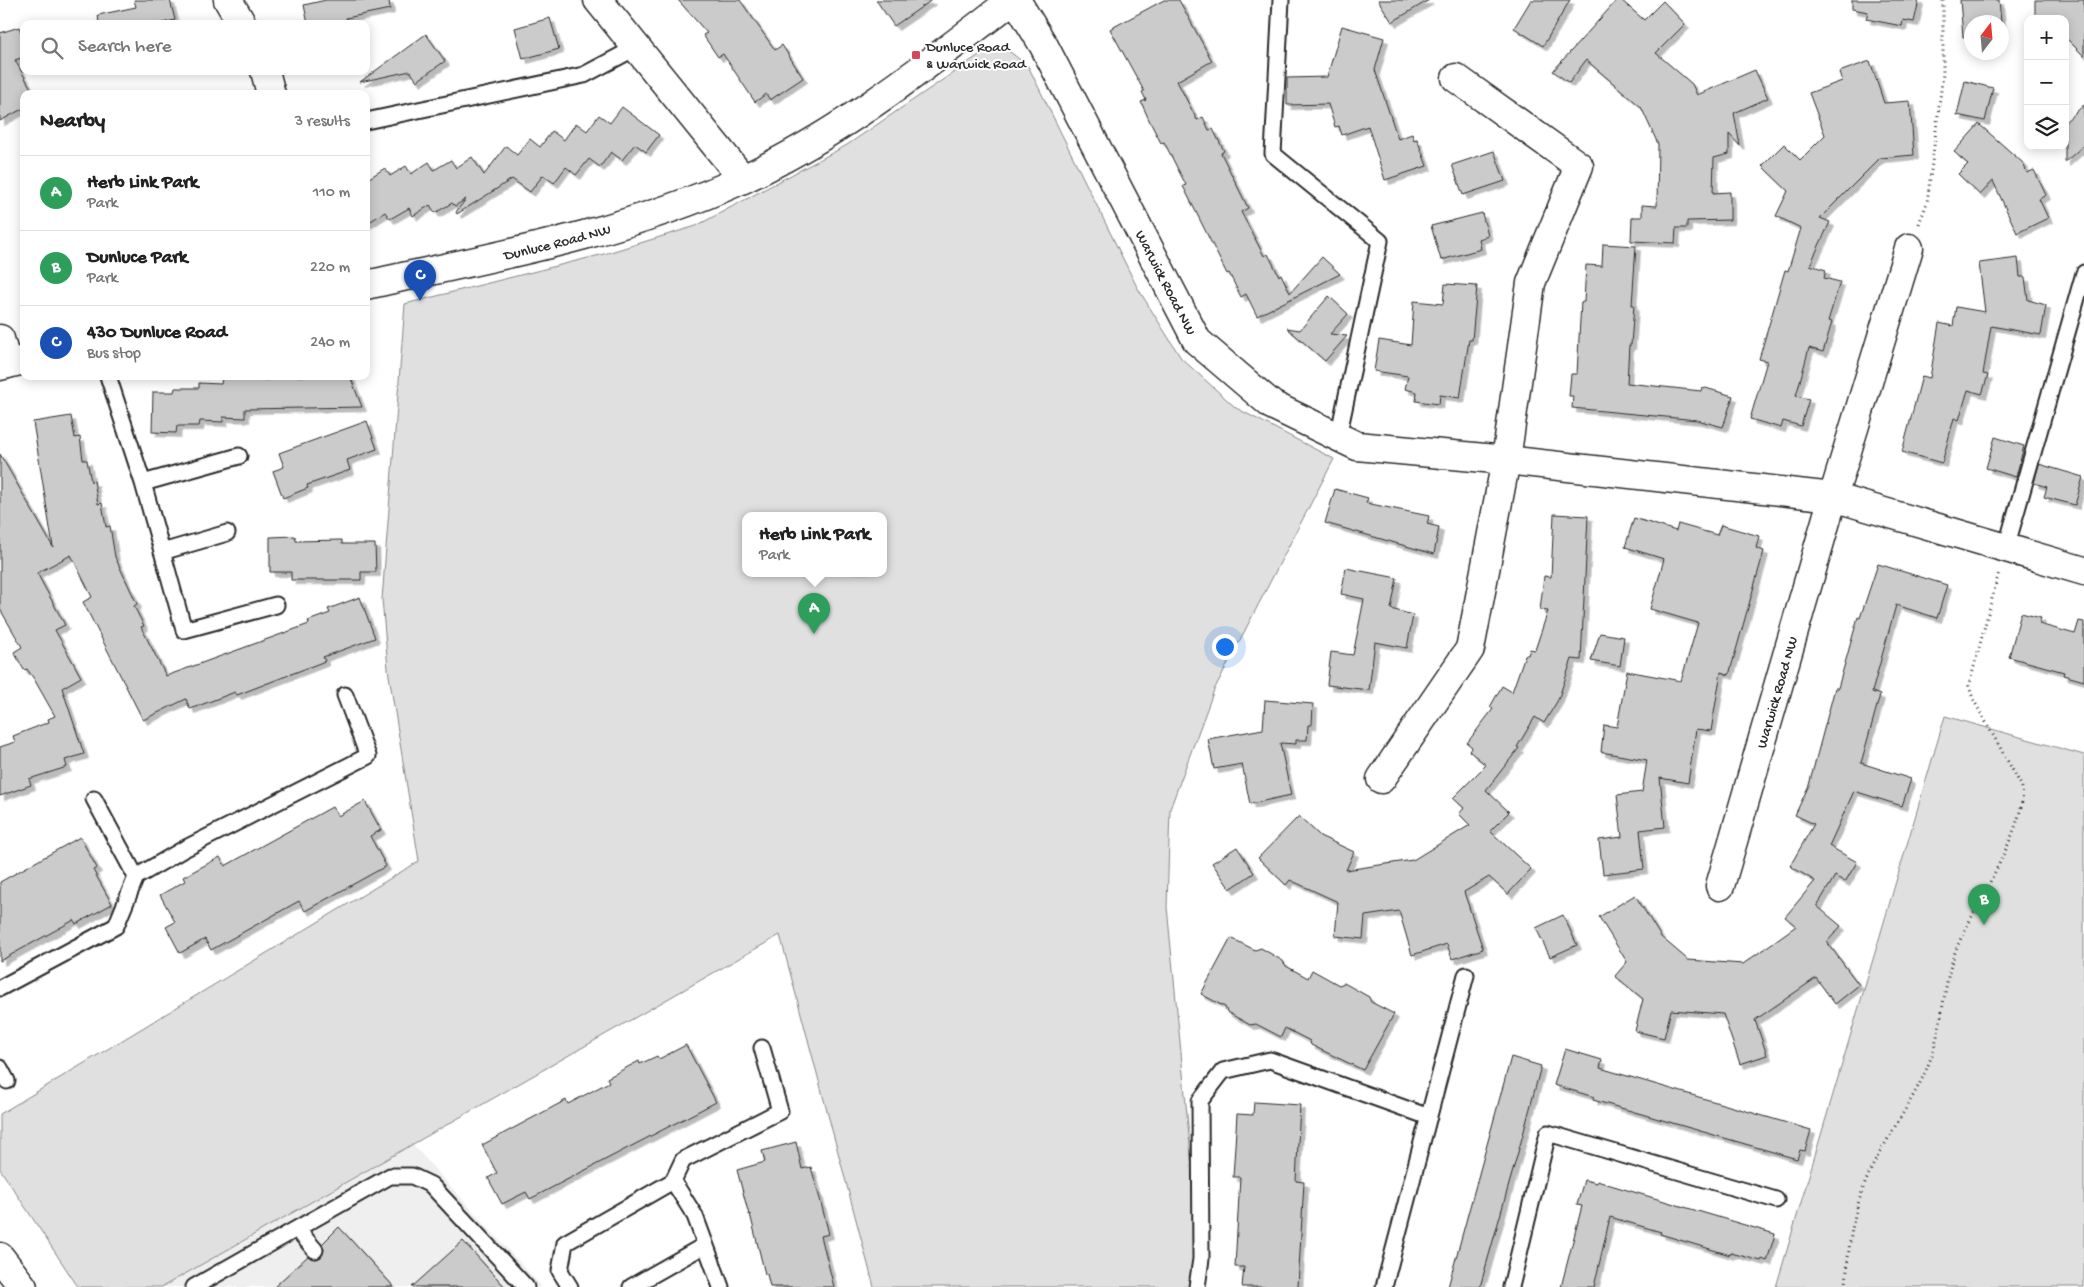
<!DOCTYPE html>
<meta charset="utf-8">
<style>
:root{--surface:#fff;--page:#f2f2f2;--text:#222;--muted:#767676;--line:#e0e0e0;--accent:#0f766e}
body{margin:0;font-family:"Gochi Hand",sans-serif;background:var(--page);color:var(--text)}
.controls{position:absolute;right:15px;top:15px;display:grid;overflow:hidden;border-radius:10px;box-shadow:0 2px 12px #0003}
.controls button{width:45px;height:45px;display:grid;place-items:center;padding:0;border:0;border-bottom:1px solid var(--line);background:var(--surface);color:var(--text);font:25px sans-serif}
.compass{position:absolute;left:1964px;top:15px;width:45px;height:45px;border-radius:50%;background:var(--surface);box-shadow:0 2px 12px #0003;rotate:16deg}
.you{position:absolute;left:1224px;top:646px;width:18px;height:18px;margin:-12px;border:4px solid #fff;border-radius:50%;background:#1a73e8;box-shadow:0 0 0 8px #1a73e833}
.badge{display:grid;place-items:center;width:32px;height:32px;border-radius:50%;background:var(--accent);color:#fff;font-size:16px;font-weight:700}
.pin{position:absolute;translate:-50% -41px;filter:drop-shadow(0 1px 2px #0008)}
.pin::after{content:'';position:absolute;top:26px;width:18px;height:15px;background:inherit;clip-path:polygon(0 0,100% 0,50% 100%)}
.popup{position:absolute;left:742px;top:512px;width:145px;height:65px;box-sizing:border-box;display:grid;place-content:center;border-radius:10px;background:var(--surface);filter:drop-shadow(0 1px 4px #0005);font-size:16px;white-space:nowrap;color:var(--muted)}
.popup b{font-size:19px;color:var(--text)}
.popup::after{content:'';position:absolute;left:50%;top:100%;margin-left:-10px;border:10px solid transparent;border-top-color:var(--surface)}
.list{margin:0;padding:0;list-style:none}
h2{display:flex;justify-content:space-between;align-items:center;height:65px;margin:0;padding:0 20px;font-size:21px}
h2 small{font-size:16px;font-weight:400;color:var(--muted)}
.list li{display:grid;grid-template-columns:32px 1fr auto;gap:15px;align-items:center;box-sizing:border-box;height:75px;padding:0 20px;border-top:1px solid var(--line)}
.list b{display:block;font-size:19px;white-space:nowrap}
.list p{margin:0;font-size:16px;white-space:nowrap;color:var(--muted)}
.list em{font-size:16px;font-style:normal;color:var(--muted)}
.icon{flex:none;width:28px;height:28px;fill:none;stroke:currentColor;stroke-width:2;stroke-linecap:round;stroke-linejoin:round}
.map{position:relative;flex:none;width:2084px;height:1287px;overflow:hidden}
.search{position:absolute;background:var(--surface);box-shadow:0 2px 12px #0003;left:20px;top:20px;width:350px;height:55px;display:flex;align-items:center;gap:12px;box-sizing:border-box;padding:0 18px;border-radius:10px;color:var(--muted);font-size:19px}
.panel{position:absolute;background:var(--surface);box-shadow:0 2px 12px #0003;left:20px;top:90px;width:350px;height:290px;border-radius:10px}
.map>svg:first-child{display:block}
.built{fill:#efefef}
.green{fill:#e0e0e0;stroke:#868686;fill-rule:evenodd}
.building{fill:#cbcbcb;stroke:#2b2b2b;filter:url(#shadow)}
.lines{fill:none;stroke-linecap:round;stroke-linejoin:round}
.lane-casing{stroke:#2b2b2b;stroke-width:19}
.street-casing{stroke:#2b2b2b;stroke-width:31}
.secondary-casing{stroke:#2b2b2b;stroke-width:31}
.path{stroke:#2b2b2b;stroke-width:3;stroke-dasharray:1 4;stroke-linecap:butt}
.lane{stroke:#fff;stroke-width:15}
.street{stroke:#fff;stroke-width:28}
.secondary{stroke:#fff;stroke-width:28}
.poi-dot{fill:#d1495b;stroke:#fff;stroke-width:2}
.labels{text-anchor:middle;stroke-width:4;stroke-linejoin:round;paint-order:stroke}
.poi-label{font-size:15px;fill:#2b2b2b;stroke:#fff;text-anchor:start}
.street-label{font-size:15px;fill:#2b2b2b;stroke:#fff}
</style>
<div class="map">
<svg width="2084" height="1287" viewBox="0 0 2084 1287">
<defs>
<filter id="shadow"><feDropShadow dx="4.5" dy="4.5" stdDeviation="0" flood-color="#0004"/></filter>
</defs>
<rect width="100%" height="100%" fill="#fff"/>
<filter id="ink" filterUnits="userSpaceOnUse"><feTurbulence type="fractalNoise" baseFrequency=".02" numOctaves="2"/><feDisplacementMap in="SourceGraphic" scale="10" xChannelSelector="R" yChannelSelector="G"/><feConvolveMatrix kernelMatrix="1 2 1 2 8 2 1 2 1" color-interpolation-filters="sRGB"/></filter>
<g filter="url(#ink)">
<path class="built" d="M412 1144 542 1287H162Z"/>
<path class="green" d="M1005 48 1028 66 1137 287 1181 358 1236 408 1334 459 1214 690 1170 809 1167 907 1200 1250 1195 1287H874L780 935 162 1287H78L0 1169V1114L419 861 388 669 382 599 405 304 604 254 696 226 847 145 982 53ZM745 515H883V573H745Z
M1945 716 2084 755V1287H1776Z"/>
<path class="building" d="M134 0H170L175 20 158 24H99L98 15 136 7Z
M326 0H389L390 9 346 18 347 24H308L304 5Z
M678 0H740L775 50 782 45 803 78 770 100 766 94 755 102 723 54 718 57 703 35 707 33Z
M876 0H932L894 26Z
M1164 0H1179L1212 61 1177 81 1197 120 1203 117 1209 130 1213 129 1224 151 1221 153 1248 208 1241 212 1264 256 1268 254 1279 276 1281 274 1290 293 1322 257 1340 274 1257 316 1246 294 1241 297 1229 273 1227 274 1183 186 1186 185 1164 142 1161 143 1150 122 1141 102 1146 100 1142 92 1144 91 1110 29Z
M1378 0H1429L1392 22Z
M1531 0H1570L1543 46 1514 28Z
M1617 0H1621L1644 20 1663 1 1685 24 1656 53 1692 84 1697 95 1755 70 1768 98 1734 113 1740 146 1729 134V154L1714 158 1713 193 1730 192V220L1687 221V228H1676L1675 243 1631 241 1632 217H1642V205L1657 206 1658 144 1641 107 1586 60 1569 83 1553 71Z
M1852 0H1919L1914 22 1903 20 1902 26 1866 19 1868 12 1852 9Z
M1960 0H1999L2001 22H1972V36L1963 37Z
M2035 0H2084V56L2065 37V19H2035Z
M550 18 559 49 523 59 515 28Z
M1342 26 1384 38 1375 70 1398 139 1412 134 1414 140 1417 139 1427 166 1385 180 1368 126 1342 135 1339 126 1335 127 1328 104 1287 105V78L1327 77Z
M19 27 24 40V57L15 60 34 94H24V108L0 121V33Z
M426 34 445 61 417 81 410 71 360 82Z
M1870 61 1884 103 1910 101 1914 155 1880 158 1820 218 1830 222 1810 265 1826 270 1824 278 1840 282 1828 321 1832 322 1823 352 1809 348 1796 396 1809 399 1801 426 1783 421 1781 428 1750 419 1767 361 1759 359 1785 270 1788 271 1801 228 1776 216 1788 191 1762 166 1784 144 1800 160 1825 135 1809 93 1842 81 1839 72Z
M1965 81 1993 88 1985 121 1957 115Z
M2084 105V145L2065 162V122Z
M622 107 659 135 646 152 635 144 622 160 611 152 600 167 589 159 576 175 566 167 554 183 543 175 530 192 512 179 457 214 456 212 466 199 455 206 452 203 435 213 430 205 413 216 409 208 390 219 385 212 366 224V180L385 168 390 176 406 166 411 174 429 162 434 170 451 160 456 168 472 157 484 175 506 146 517 155 530 139 540 147 552 131 564 140 576 123 587 131 599 115 610 123Z
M1979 124 2023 163 2027 173 2034 170 2046 195 2039 199 2048 218 2017 233 1993 181 1980 195 1958 174 1968 164 1954 152Z
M1494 151 1505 181 1463 195 1452 165Z
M1482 213 1488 236 1479 239 1481 249 1441 260 1431 226Z
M1603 244 1636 246 1632 305H1634L1631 345H1629L1627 383 1701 391 1702 387 1733 396 1723 427 1697 420 1572 408 1573 396H1569L1571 374H1577L1581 302H1584L1586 265 1602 266Z
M2018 258 2020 277H2025L2028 300 2046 305 2041 335 1991 326 1983 374 1988 375 1982 394 1968 390 1959 420 1954 418 1942 463 1902 452 1922 376 1930 378 1939 323 1953 326 1956 307 1985 312 1979 263Z
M1445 284 1477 286 1472 340H1469L1460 398 1440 395 1439 404 1416 401 1417 392 1405 389 1408 376 1374 371 1379 340 1411 345 1414 301 1443 304Z
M1329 296 1348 314 1330 334 1347 336 1325 361 1287 328 1300 330Z
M268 376H350L362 407 245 409V418L223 417V422L200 421 199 426H177L176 433 152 432 153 392H174L175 388H199V383L221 384 222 378 268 380Z
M71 416 75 438 80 437 83 460H87L91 482 94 481 98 504 102 503 106 527 110 526 115 557 137 604 134 606 144 626 141 627 166 676 309 624 308 621 330 613 328 609 360 597 375 638 323 657 325 661 237 695 235 692 190 709 186 699 143 720 83 602 92 597 71 555 37 573 65 625 55 630 81 677 62 688 84 754 65 760 67 767 29 779 31 785 0 796V747L15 742 13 736 49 722 48 719 55 716 34 679 27 669 24 670 14 652 22 647 0 609V454L53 547 33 422Z
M367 421 377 449 347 460 350 470 307 485 308 488 283 498 273 471 284 467 279 453Z
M1995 437 2024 446 2016 477 1986 468Z
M2039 464 2083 477 2075 505 2044 497 2047 487 2034 483Z
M1335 489 1368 498 1366 503 1429 516 1427 524 1439 527 1434 554 1325 523Z
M1554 514 1588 516 1581 660 1572 659 1558 700 1544 723 1535 717 1517 747 1519 748 1486 790 1509 812 1490 831 1531 869 1508 894 1489 877 1464 892 1483 949 1452 959 1447 944 1412 955 1399 911 1365 916 1363 939 1335 936 1338 902 1290 880 1286 885 1258 858 1299 816 1320 836 1354 852 1346 870 1413 860 1470 825 1459 814 1464 808 1453 798 1486 765 1469 751 1472 747 1467 743 1493 709 1490 707 1502 686 1512 692 1525 655H1528L1530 649 1535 650 1548 611 1540 610 1544 576 1551 577Z
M1634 518 1676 531 1678 524 1717 535 1721 525 1759 536 1756 548 1764 551 1729 675 1721 672 1711 731 1696 729 1688 783 1660 778 1665 827 1640 830 1644 869 1603 874 1599 840 1622 837 1617 795 1642 792 1647 760 1601 752 1604 725 1617 727 1627 671 1681 681 1698 623 1650 609 1664 559 1625 547Z
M295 536 296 541 342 540V544H375L376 572H361V580H291V572H270V537Z
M1878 564 1947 585 1937 618 1896 605 1872 692 1880 695 1861 763 1911 779 1902 806 1854 791 1829 846 1857 862 1845 882 1835 876 1817 906 1841 926 1827 942 1859 985 1835 1004 1816 978 1755 1020 1767 1055 1740 1064 1723 1014 1671 1010 1664 1038 1635 1031 1643 999 1615 976 1627 962 1599 917 1635 895 1661 937 1688 960 1743 964 1796 926 1785 917 1815 881 1790 866 1814 824 1795 815 1809 785 1835 688H1838L1858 617 1860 618Z
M1346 568 1397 578 1391 609 1413 615 1407 648 1375 642 1369 690 1327 685 1331 652 1353 655 1364 599 1341 594Z
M2021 613 2041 618 2039 624 2075 634 2079 621 2084 622V681L2063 675 2064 672 2009 657Z
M1600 633 1624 637 1620 666 1591 661Z
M1265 700 1313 704 1312 725H1308L1307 740H1296V744L1280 743 1291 795 1250 804 1242 764 1214 769 1208 739 1263 729Z
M365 801 381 830 370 836 386 866 305 911 299 901 211 950 205 939 180 953 166 927 175 922 160 895 185 881 183 877 220 857 225 866 332 807 338 816Z
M80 837 97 868 93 870 112 904 76 924 74 920 0 961V882Z
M1237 847 1254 873 1230 889 1212 863Z
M1563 915 1577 945 1550 957 1536 928Z
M1231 938 1255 950 1261 948 1283 961 1286 966 1308 978 1312 970 1339 985 1344 983 1369 997 1371 1002 1394 1014 1363 1070 1311 1045 1310 1041 1285 1028 1281 1037 1256 1024 1250 1025 1227 1012 1225 1007 1201 994Z
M686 1045 716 1102 530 1199 526 1192 502 1204 488 1178 497 1173 482 1145 566 1100 568 1104 609 1082 607 1078 639 1061 640 1064 657 1056 659 1059Z
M1565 1049 1602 1060 1600 1068 1811 1130 1805 1151 1800 1150 1797 1159 1593 1100 1594 1097 1554 1085Z
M1511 1057 1541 1066 1524 1131 1480 1287H1448Z
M1254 1102 1300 1105 1296 1181 1304 1182 1298 1287H1242L1244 1267H1235L1240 1177H1233L1237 1114 1253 1115Z
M796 1142 802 1169 811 1167 820 1199 829 1234 821 1236 834 1287H770L767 1274H765L750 1214 749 1215 737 1170 765 1162 762 1151Z
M1584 1180 1597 1183V1181L1775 1234 1767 1261 1762 1259 1761 1261 1731 1253 1730 1255 1660 1234 1661 1232 1610 1217 1594 1287H1561L1582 1206 1577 1205Z
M339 1227 394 1287H274L308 1256 316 1259 321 1257 324 1249 322 1244Z
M463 1241 505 1287H412Z"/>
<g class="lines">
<g class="lane-casing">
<path id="lane" d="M1281 0 1273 154 1380 241 1338 437
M366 121 584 75 637 47
M108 376 143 483 184 630 276 605
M143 483 239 456
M2006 548 2084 273
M162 552 227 533
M94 799 136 877
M0 988 116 926 136 877 184 849 368 756 345 695
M0 1068 7 1081
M297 1229 315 1250
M194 1287 390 1176H412L431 1185 526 1287
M570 1287 560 1271 565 1243 673 1181
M631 1287 705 1245
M721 1287 695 1216 673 1181 683 1160 780 1111 762 1048
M1197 1287 1201 1259 1200 1101 1223 1071 1270 1060 1429 1117
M1384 1287 1466 975
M1511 1287 1548 1133 1776 1200"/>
</g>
<g class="street-casing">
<g id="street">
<path d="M228 0 242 24"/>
<path d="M598 0 743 179"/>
<path id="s1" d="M1016 0 1044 46 1197 341 1272 405 1357 446 1506 460 1833 497 2084 571"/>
<path d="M265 71 271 94"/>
<path d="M0 339 7 364"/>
<path d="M1381 779 1470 649 1506 460 1531 283 1579 166 1456 78"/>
<path id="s2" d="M1720 886 1833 497 1909 248"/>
</g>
</g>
<g class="secondary-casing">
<g id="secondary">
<path id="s3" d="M366 285C493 257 622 234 741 180 840 134 926 66 1012 0"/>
<path d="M0 366 24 360"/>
<path d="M0 1257 23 1287"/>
</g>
</g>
<path class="path" d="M1919 224 1927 203 1943 74V0
M1846 1287C1848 1240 1855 1197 1878 1156 1895 1125 1916 1095 1929 1063 1944 1025 1942 982 1958 945 1971 913 2033 815 2021 785L1973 699 1969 686 1999 572"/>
<use href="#lane" class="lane"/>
<use href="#street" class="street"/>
<use href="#secondary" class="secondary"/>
</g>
</g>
<rect class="poi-dot" x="911" y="50" width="10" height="10" rx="2.5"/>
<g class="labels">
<g class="poi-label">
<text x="926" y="51">Dunluce Road<tspan x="926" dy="17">&amp; Warwick Road</tspan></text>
</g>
<g class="street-label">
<text dy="5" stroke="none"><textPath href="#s3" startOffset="196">Dunluce Road NW</textPath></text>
<text dy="5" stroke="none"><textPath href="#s1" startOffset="320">Warwick Road NW</textPath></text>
<text dy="5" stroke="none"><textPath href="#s2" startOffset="202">Warwick Road NW</textPath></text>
</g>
</g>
</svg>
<div class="controls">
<button>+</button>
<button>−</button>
<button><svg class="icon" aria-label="layers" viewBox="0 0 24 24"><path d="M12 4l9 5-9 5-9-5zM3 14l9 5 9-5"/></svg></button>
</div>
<svg class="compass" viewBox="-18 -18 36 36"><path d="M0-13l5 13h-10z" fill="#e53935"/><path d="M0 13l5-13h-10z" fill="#767676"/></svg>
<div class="you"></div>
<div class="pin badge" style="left:814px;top:634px;background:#2e9e5b">A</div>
<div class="popup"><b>Herb Link Park</b>Park</div>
<div class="pin badge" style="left:1984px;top:925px;background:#2e9e5b">B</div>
<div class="pin badge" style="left:420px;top:301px;background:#1a4fb4">C</div>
<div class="search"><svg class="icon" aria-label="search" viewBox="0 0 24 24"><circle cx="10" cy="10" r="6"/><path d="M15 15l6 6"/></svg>Search here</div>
<section class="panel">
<h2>Nearby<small>3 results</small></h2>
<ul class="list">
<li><span class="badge" style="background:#2e9e5b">A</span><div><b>Herb Link Park</b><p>Park</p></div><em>110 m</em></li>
<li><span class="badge" style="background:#2e9e5b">B</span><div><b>Dunluce Park</b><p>Park</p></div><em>220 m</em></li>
<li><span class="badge" style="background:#1a4fb4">C</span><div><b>430 Dunluce Road</b><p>Bus stop</p></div><em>240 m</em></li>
</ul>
</section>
</div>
